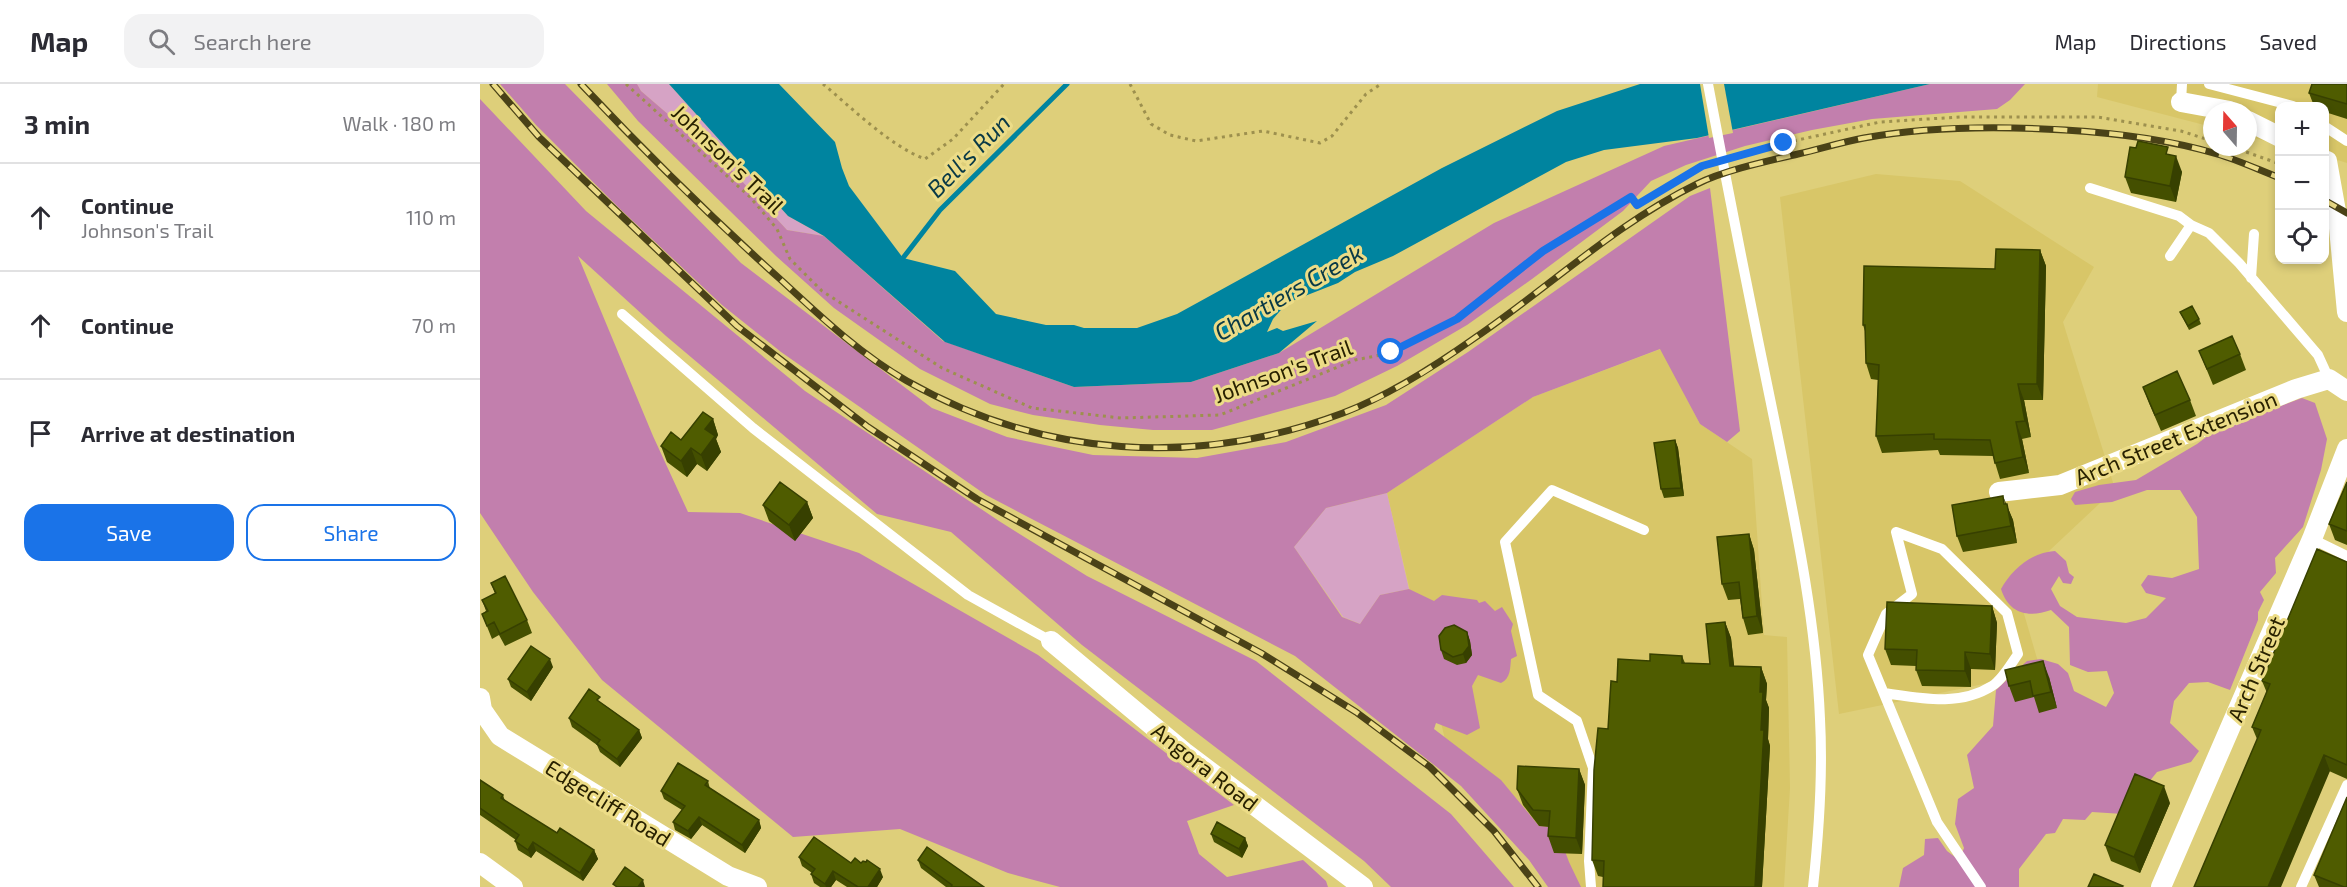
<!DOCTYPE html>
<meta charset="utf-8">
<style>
:root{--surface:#fff;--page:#f2f2f3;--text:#2b2b33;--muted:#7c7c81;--line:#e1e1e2;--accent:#1a73e8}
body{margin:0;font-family:"Exo 2",sans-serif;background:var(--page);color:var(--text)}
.controls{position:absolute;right:18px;top:18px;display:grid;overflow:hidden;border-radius:12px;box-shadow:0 3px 9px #0003}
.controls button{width:54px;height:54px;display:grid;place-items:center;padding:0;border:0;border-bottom:2px solid var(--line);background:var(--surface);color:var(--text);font:30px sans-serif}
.compass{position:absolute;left:1723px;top:18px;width:54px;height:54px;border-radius:50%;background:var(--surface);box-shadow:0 3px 9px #0003;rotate:340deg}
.stop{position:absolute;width:18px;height:18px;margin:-14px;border:4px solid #1a73e8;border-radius:50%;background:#fff}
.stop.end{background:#1a73e8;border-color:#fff;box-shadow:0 2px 6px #0008}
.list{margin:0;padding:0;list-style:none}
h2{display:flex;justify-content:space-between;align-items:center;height:78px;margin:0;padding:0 24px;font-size:26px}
h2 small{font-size:20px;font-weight:400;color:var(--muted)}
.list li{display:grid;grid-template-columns:39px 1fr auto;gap:18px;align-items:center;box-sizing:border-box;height:108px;padding:0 24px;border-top:2px solid var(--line)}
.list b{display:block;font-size:22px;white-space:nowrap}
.list p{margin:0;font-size:20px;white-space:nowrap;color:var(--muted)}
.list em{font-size:20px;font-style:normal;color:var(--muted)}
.actions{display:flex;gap:12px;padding:18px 24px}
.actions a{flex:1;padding:14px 0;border:2px solid var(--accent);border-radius:18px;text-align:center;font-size:21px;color:var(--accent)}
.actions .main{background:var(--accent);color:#fff}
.icon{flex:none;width:33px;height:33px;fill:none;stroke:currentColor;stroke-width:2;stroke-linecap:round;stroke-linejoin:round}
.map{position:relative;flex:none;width:1867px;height:803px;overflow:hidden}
header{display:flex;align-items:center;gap:36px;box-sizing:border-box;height:84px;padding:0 30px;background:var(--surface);border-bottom:2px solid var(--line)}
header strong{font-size:28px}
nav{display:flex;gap:33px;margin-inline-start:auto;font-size:21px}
.search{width:420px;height:54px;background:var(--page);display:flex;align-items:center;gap:15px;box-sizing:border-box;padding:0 21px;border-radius:18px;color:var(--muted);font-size:22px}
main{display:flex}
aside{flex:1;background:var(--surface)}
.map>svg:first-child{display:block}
.built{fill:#d8c668}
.green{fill:#d6a3c5}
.forest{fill:#c27fad}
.water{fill:#00849f}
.pier{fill:#decf7a}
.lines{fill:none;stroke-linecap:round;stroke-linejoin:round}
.stream{stroke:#00849f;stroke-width:5}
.path{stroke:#9d904e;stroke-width:3;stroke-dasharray:3 4.5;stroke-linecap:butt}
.service{stroke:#fff;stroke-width:10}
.minor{stroke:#fff;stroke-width:20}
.rail-casing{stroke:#4a4217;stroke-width:7}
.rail{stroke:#ecdc87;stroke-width:4.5;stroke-dasharray:14;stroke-linecap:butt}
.wall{fill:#444f00}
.shaded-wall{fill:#374000}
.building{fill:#4f5c00;stroke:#374000;stroke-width:1.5}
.route{stroke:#1a73e8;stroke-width:8}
.labels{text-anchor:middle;stroke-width:6;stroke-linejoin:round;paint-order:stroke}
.street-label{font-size:22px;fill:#282100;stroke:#ecdc87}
.water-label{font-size:24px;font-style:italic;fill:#093946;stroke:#ecdc87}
</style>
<header>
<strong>Map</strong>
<div class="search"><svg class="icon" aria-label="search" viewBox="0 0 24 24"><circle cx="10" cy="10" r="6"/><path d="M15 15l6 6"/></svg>Search here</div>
<nav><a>Map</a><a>Directions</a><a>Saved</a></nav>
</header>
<main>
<aside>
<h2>3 min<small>Walk · 180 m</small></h2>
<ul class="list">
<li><svg class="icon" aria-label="ahead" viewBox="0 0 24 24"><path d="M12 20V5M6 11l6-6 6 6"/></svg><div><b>Continue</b><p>Johnson's Trail</p></div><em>110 m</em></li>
<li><svg class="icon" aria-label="ahead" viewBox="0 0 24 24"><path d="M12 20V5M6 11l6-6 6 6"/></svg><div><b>Continue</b></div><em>70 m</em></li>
<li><svg class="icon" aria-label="arrive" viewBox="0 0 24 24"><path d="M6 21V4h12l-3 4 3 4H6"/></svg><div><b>Arrive at destination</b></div></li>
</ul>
<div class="actions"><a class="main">Save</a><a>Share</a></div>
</aside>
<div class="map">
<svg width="1867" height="803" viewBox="0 0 1867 803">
<rect width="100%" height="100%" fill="#decf7a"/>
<path class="built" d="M1618 0H1867V79L1845 72 1844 22H1800L1799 61 1768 52V27H1732V43L1617 13Z
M1396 90 1480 97 1614 183 1583 238 1635 405 1535 499 1561 588 1359 630 1300 113Z
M1181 265 1220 340 1272 375 1284 551 1307 553 1310 704 1304 803H1080L967 664 907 409 1053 313Z"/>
<path class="green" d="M157 0H189L308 132 344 152 307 146 246 80 161 7Z
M907 409 929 505 900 511 880 540 863 533 814 463 846 424Z"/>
<path class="forest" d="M20 0H85L261 179 452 324 527 353 613 371 717 374 806 358 906 321 988 268 1210 112 1230 104 1260 347 1247 358 1220 340 1180 265 1053 313 907 409 846 424 814 463 862 533 880 540 900 511 929 505 954 517 962 511 997 516 999 519 1005 517 1015 527 1022 523 1033 540 1031 547 1037 572 1031 575C1030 584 1031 594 1021 599L998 591 992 602 1000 644 987 651 956 639 954 645 1021 696 1059 742 1076 743 1089 778 1101 803H1068L1049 776 981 702 815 572 506 411 301 268 242 221 139 124 56 41Z
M127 0H157L161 7 246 80 307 146 344 152 463 257 594 303 711 298 799 269 1014 139 1184 62 1450 0H1545L1530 16 1517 25 1392 35 1332 46 1265 62 1206 81 1171 97 1143 127 1052 195 987 241 917 282 855 312 732 346H673L620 341 553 331 510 320 440 285 354 224 296 172 158 37Z
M0 15 106 127 325 307 519 437 607 492 776 577 971 730 1034 803H911L884 777 602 561 471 448 397 430 186 252 98 172 173 352 208 428 260 429 379 469 558 571 754 721 707 737 719 770 747 793 823 776 846 797 848 803H580L528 789 420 745 313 753 122 596 53 508 0 429Z
M1822 314 1835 319 1847 355 1841 386 1823 443 1795 474 1796 489 1780 508 1784 516 1778 528V536L1750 606 1728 598 1709 599 1694 617 1690 639 1719 667 1711 678 1677 688 1643 730 1612 728 1605 736 1583 735 1575 749 1566 750 1539 785V803H1419L1423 784 1444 771 1445 755 1458 754 1467 767 1479 776 1484 764 1475 740 1478 715 1494 704 1487 671 1513 642 1516 606 1547 577 1561 575 1578 580 1588 589 1594 607 1626 623 1634 609 1627 587 1608 588 1590 581 1589 543 1571 526C1548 534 1529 530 1521 505 1532 485 1552 468 1575 467L1586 477 1589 489 1594 493 1591 500 1583 499 1579 492 1571 505 1580 522 1597 533 1646 539 1666 534 1686 514 1666 509 1661 501 1668 491 1692 494 1719 485 1717 433 1700 406H1667L1632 418 1595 421 1591 415 1595 408 1619 401 1656 396 1717 360 1733 348Z"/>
<path class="water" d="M189 0H299L355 58 362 84 369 102 423 174 475 187 516 230 566 241H594L604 244H657L697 230 962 84 1077 27 1160 0H1450L1217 54 1124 66 1086 78 913 172 875 188 858 199 807 219 793 235 787 248 797 244 803 247 837 237 799 269 711 298 594 303 465 258 344 152 308 132Z"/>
<path class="pier" d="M1220 0H1244L1253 49 1229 54Z"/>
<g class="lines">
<path class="stream" d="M423 174 460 126 587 0"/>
<path class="path" d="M146 0 270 113 297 145 310 175 342 207 462 284 552 324 641 334 740 331 875 276 911 269 977 235 1063 167 1151 113 1157 121 1222 82 1229 80
M343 0C372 24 410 62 445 75L473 55 524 0
M650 0 671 40 690 51 716 57 783 47 840 59 852 52 886 10 901 0
M1752 63 1800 80
M1256 73 1304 59 1400 38 1480 33H1617L1701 47 1732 57"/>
<path class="service" d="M1228 0C1249 112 1271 223 1294 334 1314 433 1336 534 1340 635 1343 691 1339 748 1333 803
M1729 0 1813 22
M1701 18 1702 0
M1844 42 1867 57
M1610 104 1699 132 1711 141 1729 149 1759 179 1838 271 1849 295
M1690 172 1711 141
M1771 194 1774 150
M142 230 273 344 488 511 571 557
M1416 448 1432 510 1406 530 1388 571 1457 738 1501 803
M1832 455 1867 472
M1404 609C1440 614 1479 623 1512 602 1522 596 1531 580 1538 570L1527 529 1462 465 1416 448
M1111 803 1109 777 1113 684 1097 637 1058 611 1025 458 1072 406 1164 446
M1821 803 1867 701"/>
<path class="minor" d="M1701 18 1750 27
M1768 37 1800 53
M1844 76 1847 77 1859 144 1867 228
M1519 408 1580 401 1816 305 1849 295 1867 307
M571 557 704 668 883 803
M0 614 2 626 20 652 248 792 277 803
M0 779 33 803
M1681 803 1832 455 1867 365"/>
<g class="rail-casing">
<path id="rail" d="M13 0 59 53 257 242 388 343 497 415 781 569 876 628 950 683 1014 747 1058 803
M101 0C165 68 231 133 300 195 340 232 380 270 427 297 563 374 717 384 863 329 910 311 955 282 996 253 1069 203 1137 139 1217 100 1245 86 1288 77 1318 70 1340 65 1362 58 1384 54 1450 42 1518 42 1585 46 1636 49 1687 55 1737 70 1758 76 1779 86 1800 94
M1844 116 1867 129"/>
</g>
<use href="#rail" class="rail"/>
</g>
<path class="wall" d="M1867 0V35L1845 28V22H1834L1829 9Z
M1691 71 1702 88 1696 118 1651 109 1645 93Z
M1560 166 1566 182 1563 316H1544L1551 353 1542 355 1549 389 1520 395 1513 372 1460 371 1458 366 1402 369 1396 352 1398 296 1391 295 1386 279 1385 247 1383 241Z
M1700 228 1719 235 1721 240 1709 246Z
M1719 267 1760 270 1766 286 1733 301Z
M1663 303 1710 316 1716 332 1681 347 1669 319Z
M233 335 238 351 236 355 241 368 227 387 217 380 207 393 187 378 181 362 201 356Z
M1195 356 1198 364 1204 412 1184 414 1181 405Z
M1867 398V461L1855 456 1849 440Z
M327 418 333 434 315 457 289 437 283 421Z
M1526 420 1533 436 1537 459 1483 468 1477 452Z
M1269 450 1274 466 1283 549 1268 551 1263 534 1260 515 1248 516 1242 500Z
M1867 478V695L1777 655 1772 643 1787 609 1782 597Z
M11 499 47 536 52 549 25 562 19 551 12 555 2 530 6 527 2 516 15 510Z
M1512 522 1517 539 1515 586 1491 585V603L1442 602 1436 586V582L1411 581 1405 565Z
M1245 538 1251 554 1254 582 1281 583 1287 600 1286 616 1289 624 1288 655 1290 662 1282 803H1123V793L1118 792 1112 776 1128 645 1137 598 1170 577 1202 572 1205 579 1230 580Z
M987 548 990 557 992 571 986 579 977 581 964 575 961 566Z
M73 583 51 617 31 603 28 595Z
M1525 586 1569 593 1577 624 1559 629 1554 613 1535 618 1529 602Z
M123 620 159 646 162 654 140 683 120 668 117 661 92 643 89 634Z
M1099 685 1105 701 1102 770 1074 769 1068 752 1069 743 1059 742 1043 721 1037 705Z
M0 696 23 711 25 717 77 749 114 766 118 775 103 797 56 767 51 774 38 766 35 757 36 756 0 731Z
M228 697 230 705 279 736 281 744 265 769 222 741 211 755 195 746 193 738 202 726 184 715 181 707Z
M1690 719 1660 789 1631 777 1625 761Z
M731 750 765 754 768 762 762 774 734 758Z
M319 773 371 779 403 793 397 803H367L356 796 351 803H340L334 799 331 790 332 789 322 782Z
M438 776 504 803H466L441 784Z
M1834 791 1867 803H1839Z"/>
<path class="shaded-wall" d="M1696 72 1702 88 1696 118 1690 102Z
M1560 166 1566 182 1563 316 1557 300Z
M1538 300 1544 316 1551 353 1545 337Z
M233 335 238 351 236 355 241 368 227 387 221 371 225 345Z
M1536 338 1542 355 1549 389 1543 373Z
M1195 356 1198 364 1204 412 1201 404Z
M211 364 217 380 207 393 201 377Z
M1523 412 1533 436 1537 459 1531 442Z
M327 418 333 434 315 457 309 441Z
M1269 450 1274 466 1283 549 1277 532Z
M1512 522 1517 539 1515 586 1510 570Z
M1245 538 1251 554 1256 598 1250 582Z
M987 548 990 557 992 571 986 579 983 570Z
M1485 568 1491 585V603L1485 587Z
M70 575 73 583 51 617 47 608Z
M1563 577 1569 593 1577 624 1571 608Z
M1281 583 1287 600 1286 616 1289 624 1288 655 1290 662 1282 803H1275L1281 646 1280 608Z
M159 646 162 654 140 683 137 675Z
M1844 671 1850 687 1801 803H1788Z
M1099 685 1105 701 1102 770 1096 754Z
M1684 702 1690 719 1660 789 1654 773Z
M219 733 222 741 211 755 208 747Z
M279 736 281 744 265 769 262 761Z
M765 754 768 762 762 774 759 765Z
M53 758 56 767 51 774 48 766Z
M114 766 118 775 103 797 100 789Z
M400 785 403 793 397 803H388Z
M353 787 356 796 351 803H346L345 800Z
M163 796 165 803H158Z"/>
<path class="building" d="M1832 0H1867V20L1829 9Z
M1658 57 1688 63 1686 70 1696 72 1690 102 1645 93 1650 63 1656 64Z
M1516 165 1560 166 1557 300H1538L1545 337 1536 338 1543 373 1515 379 1510 356 1454 355V350L1396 352 1399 281 1386 279 1385 241H1383L1384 182 1515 185Z
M1712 222 1719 235 1708 242 1700 228Z
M1752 252 1760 270 1727 285 1719 267Z
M1697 287 1710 316 1675 331 1663 303Z
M223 328 233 335 225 345 235 352 221 371 211 364 201 377 181 362 191 348 201 356Z
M1195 356 1201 404 1181 405 1174 359Z
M300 398 327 418 309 441 283 421Z
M1867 398V447L1849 440Z
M1523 412 1524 420H1527L1531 442 1477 452 1472 421Z
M1269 450 1277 532 1263 534 1259 498 1242 500 1237 453Z
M1837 465 1867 478V681L1844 671 1788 803H1714L1781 646 1772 643 1790 600 1782 597Z
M25 492 47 536 20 550 14 538 7 542 2 530 8 527 2 516 16 509 11 499Z
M1407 518 1512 522 1510 570 1485 568V587L1436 586 1437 566 1405 565Z
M1245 538 1250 582 1281 583 1280 608H1283L1281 646H1284L1275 803H1123L1124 777 1112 776 1114 686 1118 644 1128 645 1131 597 1137 598 1138 575 1170 577V570L1202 572V579L1230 580 1226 540Z
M974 541 987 548 989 562 983 570 973 573 961 566 959 552 965 544Z
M51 562 70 575 47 608 28 595Z
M1563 577 1571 608 1553 612 1550 597 1529 602 1525 586Z
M109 605 120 613 117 616 159 646 137 675 117 660 120 656 89 634Z
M198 679 228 697 225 701 279 736 262 761 219 733 208 747 193 738 205 722 181 707Z
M1038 682 1099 685 1096 754 1068 752 1070 727 1053 726 1037 705Z
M1655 690 1684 702 1654 773 1625 761Z
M0 696 23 711 21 714 77 749 80 744 114 766 100 789 53 758 48 766 35 757 39 751 0 724Z
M1867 713V803H1864L1834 791Z
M737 738 765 754 759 765 731 750Z
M334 753 371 779 375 774 381 779 383 777 386 778 387 776 400 785 388 803H378L353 787 345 800 331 790 335 785 319 773Z
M447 763 504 803H471L472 801 438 776Z
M145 783 163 796 158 803H137L133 800Z
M1614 790 1643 802 1642 803H1608Z"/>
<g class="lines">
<path class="route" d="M911 268 977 235 1063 167 1151 113 1157 121 1222 82 1304 59"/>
</g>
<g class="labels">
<g class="street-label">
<text transform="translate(248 75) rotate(44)" y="8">Johnson's Trail</text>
<text transform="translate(803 287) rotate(-20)" y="8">Johnson's Trail</text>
<text transform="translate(1696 354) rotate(-22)" y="8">Arch Street Extension</text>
<text transform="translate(1776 585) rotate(-67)" y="8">Arch Street</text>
<text transform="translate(725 683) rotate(38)" y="8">Angora Road</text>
<text transform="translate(128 719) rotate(32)" y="8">Edgecliff Road</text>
</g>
<g class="water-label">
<text transform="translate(489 72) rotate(-45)" y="8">Bell's Run</text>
<text transform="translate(809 209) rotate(-30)" y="8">Chartiers Creek</text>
</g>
</g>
</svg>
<div class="controls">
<button>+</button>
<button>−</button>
<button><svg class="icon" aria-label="locate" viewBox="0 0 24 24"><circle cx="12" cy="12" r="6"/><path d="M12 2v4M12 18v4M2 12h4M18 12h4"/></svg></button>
</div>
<svg class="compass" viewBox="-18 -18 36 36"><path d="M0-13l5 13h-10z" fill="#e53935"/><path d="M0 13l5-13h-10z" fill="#7c7c81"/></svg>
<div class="stop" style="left:911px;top:268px"></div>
<div class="stop end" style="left:1304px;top:59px"></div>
</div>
</main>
